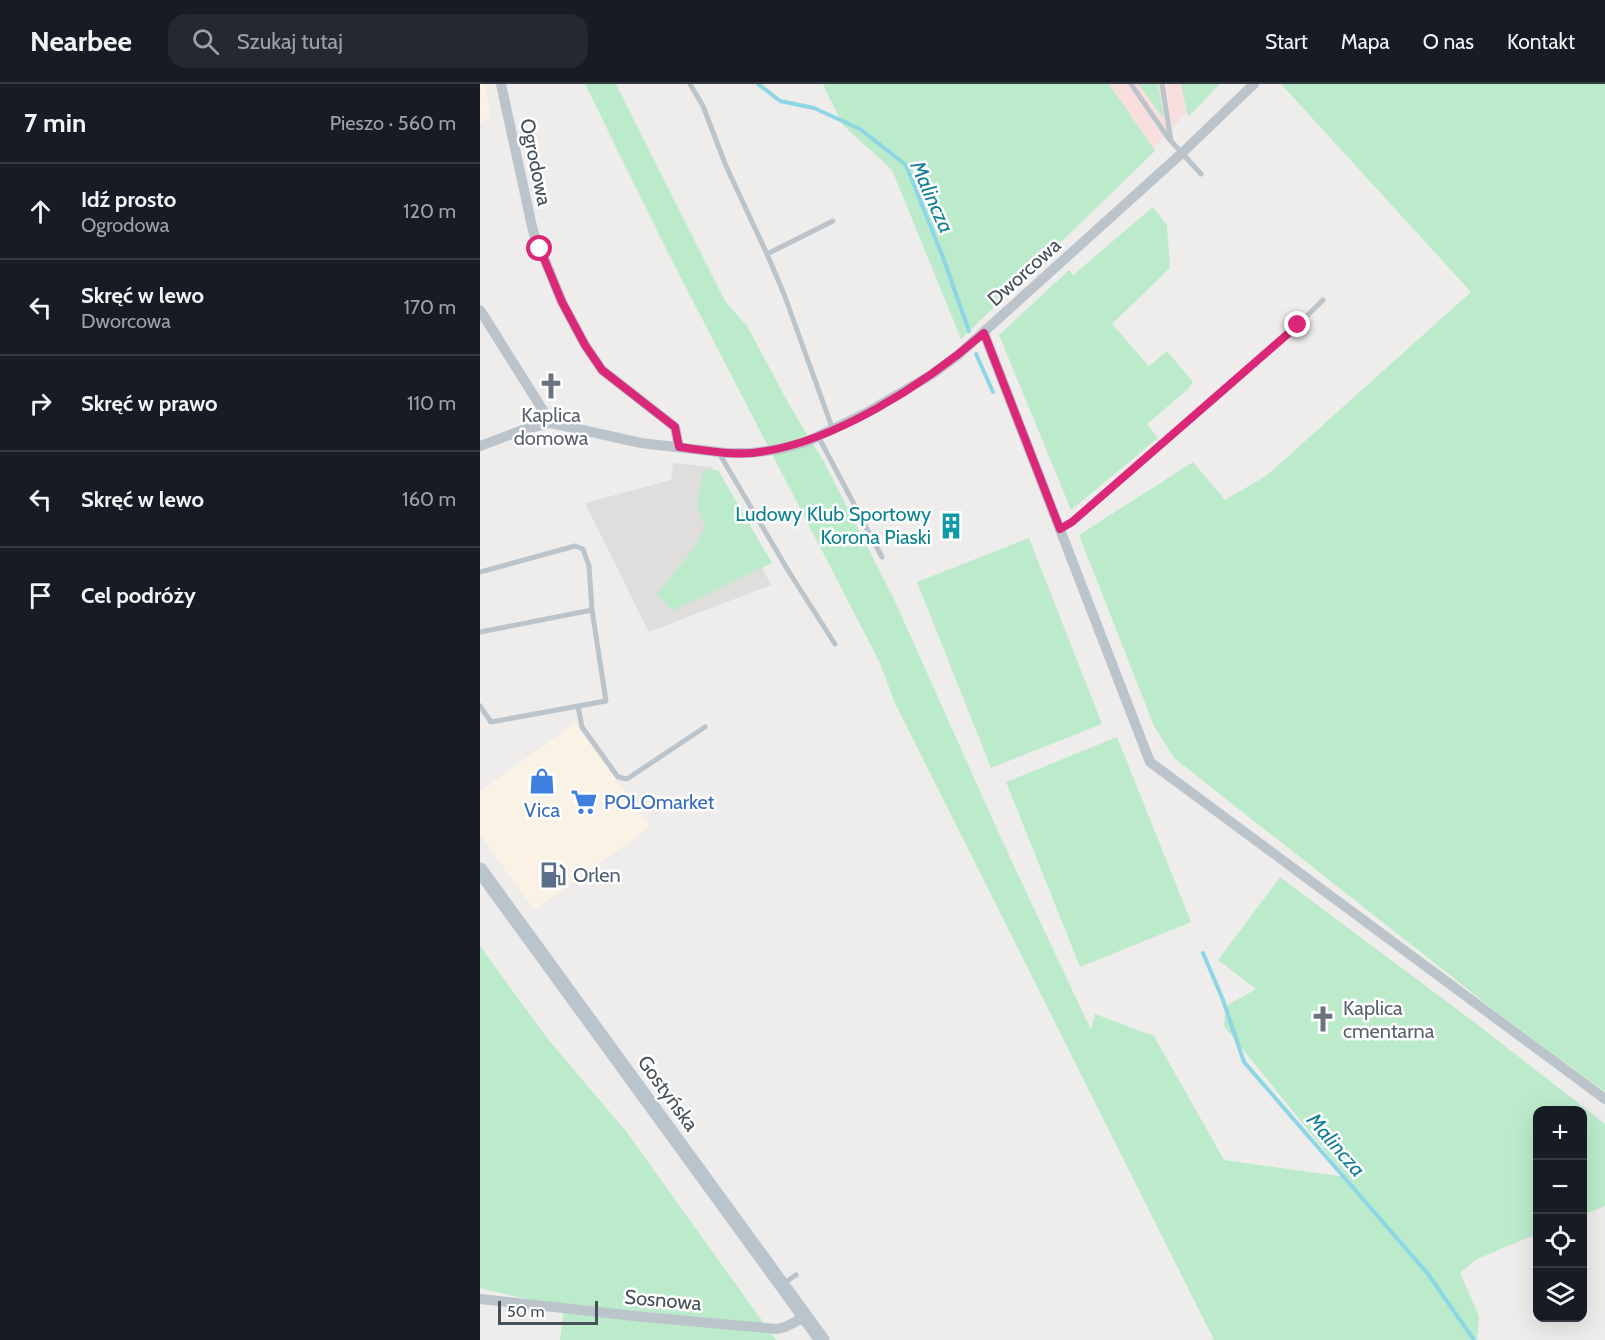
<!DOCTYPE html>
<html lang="pl">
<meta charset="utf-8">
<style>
:root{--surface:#171b24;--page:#242831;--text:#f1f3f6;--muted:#9ea1a6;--line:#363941}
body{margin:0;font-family:Cabin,sans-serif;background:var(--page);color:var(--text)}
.controls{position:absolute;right:18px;bottom:18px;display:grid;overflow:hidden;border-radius:12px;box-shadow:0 6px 24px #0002}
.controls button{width:54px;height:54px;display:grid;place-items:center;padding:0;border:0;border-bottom:2px solid var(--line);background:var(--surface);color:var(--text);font:30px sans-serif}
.scale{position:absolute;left:18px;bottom:15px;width:100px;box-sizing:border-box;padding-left:6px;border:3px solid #465058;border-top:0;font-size:16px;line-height:21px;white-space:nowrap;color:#465058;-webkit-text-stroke:4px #fff;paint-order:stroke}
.stop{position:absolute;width:18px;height:18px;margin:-14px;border:4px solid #db2777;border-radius:50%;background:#fff}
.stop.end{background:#db2777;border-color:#fff;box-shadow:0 2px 6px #0008}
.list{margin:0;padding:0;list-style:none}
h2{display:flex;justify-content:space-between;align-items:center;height:78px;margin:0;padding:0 24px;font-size:26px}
h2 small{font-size:20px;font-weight:400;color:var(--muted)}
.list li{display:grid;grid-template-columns:39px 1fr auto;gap:18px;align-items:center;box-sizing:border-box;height:96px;padding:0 24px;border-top:2px solid var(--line)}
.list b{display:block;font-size:22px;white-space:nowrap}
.list p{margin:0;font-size:20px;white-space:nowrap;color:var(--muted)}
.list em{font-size:20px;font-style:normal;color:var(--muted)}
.icon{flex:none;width:33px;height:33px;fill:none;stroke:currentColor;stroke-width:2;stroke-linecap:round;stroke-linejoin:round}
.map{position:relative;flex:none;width:1125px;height:1256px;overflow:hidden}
header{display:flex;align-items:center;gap:36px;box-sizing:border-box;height:84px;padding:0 30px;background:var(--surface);border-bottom:2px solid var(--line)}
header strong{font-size:28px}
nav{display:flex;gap:33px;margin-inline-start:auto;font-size:21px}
.search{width:420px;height:54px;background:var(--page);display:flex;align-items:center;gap:15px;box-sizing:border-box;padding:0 21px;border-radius:18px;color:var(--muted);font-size:22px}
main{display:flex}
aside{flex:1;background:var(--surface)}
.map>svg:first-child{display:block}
.commercial{fill:#faf3e5}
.education{fill:#e0dddd}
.medical{fill:#f8dedd}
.green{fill:#bcebcc}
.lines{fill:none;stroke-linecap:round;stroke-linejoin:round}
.stream{stroke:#8cd6e5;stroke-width:4}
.lane{stroke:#bbc4cb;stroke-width:5}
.street{stroke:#bbc4cb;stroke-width:10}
.secondary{stroke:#b9c4cd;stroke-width:15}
.route{stroke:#db2777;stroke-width:8}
.labels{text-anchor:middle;stroke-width:5;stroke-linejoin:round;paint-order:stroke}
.street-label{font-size:20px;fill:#465058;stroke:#fff}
.worship-label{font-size:20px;fill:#5b616d;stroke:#fff}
.culture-label{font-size:20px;fill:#0d838f;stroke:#fff;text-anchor:end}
.shop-label{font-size:20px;fill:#366cbe;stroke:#fff;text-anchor:start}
.service-label{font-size:20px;fill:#4e5e75;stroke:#fff;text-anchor:start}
.water-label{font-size:21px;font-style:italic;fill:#157f95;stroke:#fff}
</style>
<header>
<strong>Nearbee</strong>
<div class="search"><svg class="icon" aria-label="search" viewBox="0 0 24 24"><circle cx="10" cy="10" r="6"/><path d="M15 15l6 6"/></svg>Szukaj tutaj</div>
<nav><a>Start</a><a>Mapa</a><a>O nas</a><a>Kontakt</a></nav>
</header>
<main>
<aside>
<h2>7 min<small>Pieszo · 560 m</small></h2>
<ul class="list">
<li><svg class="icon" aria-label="ahead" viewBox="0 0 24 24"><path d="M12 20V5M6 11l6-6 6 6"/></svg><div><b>Idź prosto</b><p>Ogrodowa</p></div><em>120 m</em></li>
<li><svg class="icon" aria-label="left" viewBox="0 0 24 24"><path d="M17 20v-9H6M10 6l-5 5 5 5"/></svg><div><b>Skręć w lewo</b><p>Dworcowa</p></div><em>170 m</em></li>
<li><svg class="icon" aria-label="right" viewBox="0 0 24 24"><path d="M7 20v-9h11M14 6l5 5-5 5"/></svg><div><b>Skręć w prawo</b></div><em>110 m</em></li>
<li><svg class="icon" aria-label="left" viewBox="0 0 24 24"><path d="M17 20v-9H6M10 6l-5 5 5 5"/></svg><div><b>Skręć w lewo</b></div><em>160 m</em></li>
<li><svg class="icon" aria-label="arrive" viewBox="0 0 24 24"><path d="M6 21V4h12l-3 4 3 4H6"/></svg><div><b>Cel podróży</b></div></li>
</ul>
</aside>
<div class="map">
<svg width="1125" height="1256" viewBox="0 0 1125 1256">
<rect width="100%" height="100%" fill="#efecec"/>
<path class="commercial" d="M0 0H6L10 33 0 39Z
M95 639 170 743 54 826 0 750V707Z"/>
<path class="education" d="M193 379 232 383 291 501 169 548 105 419 191 396Z"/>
<path class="medical" d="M539 0H709L713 21 670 68Z"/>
<path class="green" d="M105 0H136L245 217 267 242 311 324 343 376 414 515 520 752 611 946 615 930 674 952 744 1076 866 1093 744 942 746 922 776 905 738 876 800 793 998 941 1125 1040V1122L1103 1131 1102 1026H1058L1057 1150 997 1175 980 1189 999 1232 997 1256H734L414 617 400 579 186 165Z
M346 0H629L675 67 481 255 412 86 363 41 343 1Z
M658 0H678L684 34H683Z
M701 0H740L708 33Z
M801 0H1125V1008L1018 929 694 674 674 642 599 451 713 378 745 416 786 392 991 208Z
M673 123 687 141 690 184 632 240 669 282 687 267 713 298 708 305 667 340 678 354 591 426 519 251 589 186 593 191Z
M223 386H238L292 479 192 527 177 510 214 464 225 444 217 422Z
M549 454 622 640 511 684 437 498Z
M637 653 711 838 600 883 526 698Z
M0 862 67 954 145 1046 296 1256H80L84 1224 0 1204Z"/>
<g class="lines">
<path class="stream" d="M278 0 300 17 334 24 380 45 426 81 464 176 489 247
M496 270 513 308
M723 869 743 916 764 978 948 1190 994 1256"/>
<path class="lane" d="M210 0 223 22 246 82 287 170
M651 0 689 55
M682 0 691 57 721 90
M353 346 304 210 287 170 353 137
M338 352 402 473
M239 369 309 488 355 560
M580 445 592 438C676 365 764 295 843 216
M0 488 95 462 103 465 109 482 112 526 126 617 11 638 0 622
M0 548 112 526
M98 622 102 643 138 693 147 695 225 643
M303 1200 316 1191"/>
<path class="street" d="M21 0 53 147 82 218 105 261 122 286 195 343 199 363
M0 226 71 339
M504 249 670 678 1125 1015
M0 362 48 344 71 339 161 359 247 369H270L301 365 326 358 386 329 451 291 477 272 702 69 774 0
M0 1215 164 1233 297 1245 305 1243 325 1233"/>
<path class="secondary" d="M0 786 342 1256"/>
</g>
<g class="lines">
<path class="route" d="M60 165 82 218 105 261 122 286 195 343 199 363C223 366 248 371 272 369 351 361 445 300 504 249L580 445 592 438 818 241"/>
</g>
<defs>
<g id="church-bare" transform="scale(2.07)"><path d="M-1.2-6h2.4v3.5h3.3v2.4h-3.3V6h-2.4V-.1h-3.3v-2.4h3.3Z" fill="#6b7280" stroke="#fff" stroke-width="2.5" paint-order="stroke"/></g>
<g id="building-bare" transform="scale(2.07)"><path d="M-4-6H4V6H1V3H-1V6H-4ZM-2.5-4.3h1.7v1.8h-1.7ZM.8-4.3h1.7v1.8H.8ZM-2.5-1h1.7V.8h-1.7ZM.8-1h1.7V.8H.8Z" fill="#0f9aa8" stroke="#fff" stroke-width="2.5" paint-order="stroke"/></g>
<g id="shop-bare" transform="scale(2.07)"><path d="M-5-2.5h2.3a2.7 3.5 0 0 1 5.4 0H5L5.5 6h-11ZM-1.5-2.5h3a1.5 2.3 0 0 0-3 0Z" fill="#3f7fe0" stroke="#fff" stroke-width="2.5" paint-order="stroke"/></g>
<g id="supermarket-bare" transform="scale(2.07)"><path d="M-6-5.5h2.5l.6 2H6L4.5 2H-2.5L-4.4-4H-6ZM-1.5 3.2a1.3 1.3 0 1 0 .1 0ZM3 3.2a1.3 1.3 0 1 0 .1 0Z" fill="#3f7fe0" stroke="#fff" stroke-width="2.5" paint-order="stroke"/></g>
<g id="fuel-bare" transform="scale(2.07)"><path d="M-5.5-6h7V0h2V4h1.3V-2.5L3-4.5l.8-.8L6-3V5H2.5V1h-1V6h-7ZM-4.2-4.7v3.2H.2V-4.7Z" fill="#5c6f8a" stroke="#fff" stroke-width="2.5" paint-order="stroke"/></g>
</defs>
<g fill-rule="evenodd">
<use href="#church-bare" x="71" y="302"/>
<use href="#building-bare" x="471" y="442"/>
<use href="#shop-bare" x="62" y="697"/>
<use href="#supermarket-bare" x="104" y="718"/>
<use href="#fuel-bare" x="73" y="791"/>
<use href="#church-bare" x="843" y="935"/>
</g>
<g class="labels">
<g class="street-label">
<text transform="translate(56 78) rotate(78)" y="7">Ogrodowa</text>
<text transform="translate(544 188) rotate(-42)" y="7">Dworcowa</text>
<text transform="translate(188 1009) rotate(54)" y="7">Gostyńska</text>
<text transform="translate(183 1216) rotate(5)" y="7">Sosnowa</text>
</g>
<g class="worship-label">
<text x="71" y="338">Kaplica<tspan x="71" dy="23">domowa</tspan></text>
<text x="863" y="931" text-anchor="start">Kaplica<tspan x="863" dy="23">cmentarna</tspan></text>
</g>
<g class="culture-label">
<text x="451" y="437">Ludowy Klub Sportowy<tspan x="451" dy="23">Korona Piaski</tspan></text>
</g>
<g class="shop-label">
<text x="124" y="725">POLOmarket</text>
<text x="62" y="733" text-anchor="middle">Vica</text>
</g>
<g class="service-label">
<text x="93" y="798">Orlen</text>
</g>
<g class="water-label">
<text transform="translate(452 113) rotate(66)" y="7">Malincza</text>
<text transform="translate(856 1061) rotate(49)" y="7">Malincza</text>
</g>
</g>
</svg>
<div class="controls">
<button>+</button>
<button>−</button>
<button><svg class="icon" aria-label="locate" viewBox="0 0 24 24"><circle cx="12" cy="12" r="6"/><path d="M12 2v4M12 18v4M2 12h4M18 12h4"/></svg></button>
<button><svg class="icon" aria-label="layers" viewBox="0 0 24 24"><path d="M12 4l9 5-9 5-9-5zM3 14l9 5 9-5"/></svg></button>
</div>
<div class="scale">50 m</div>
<div class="stop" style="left:60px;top:165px"></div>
<div class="stop end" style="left:818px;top:241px"></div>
</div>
</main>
